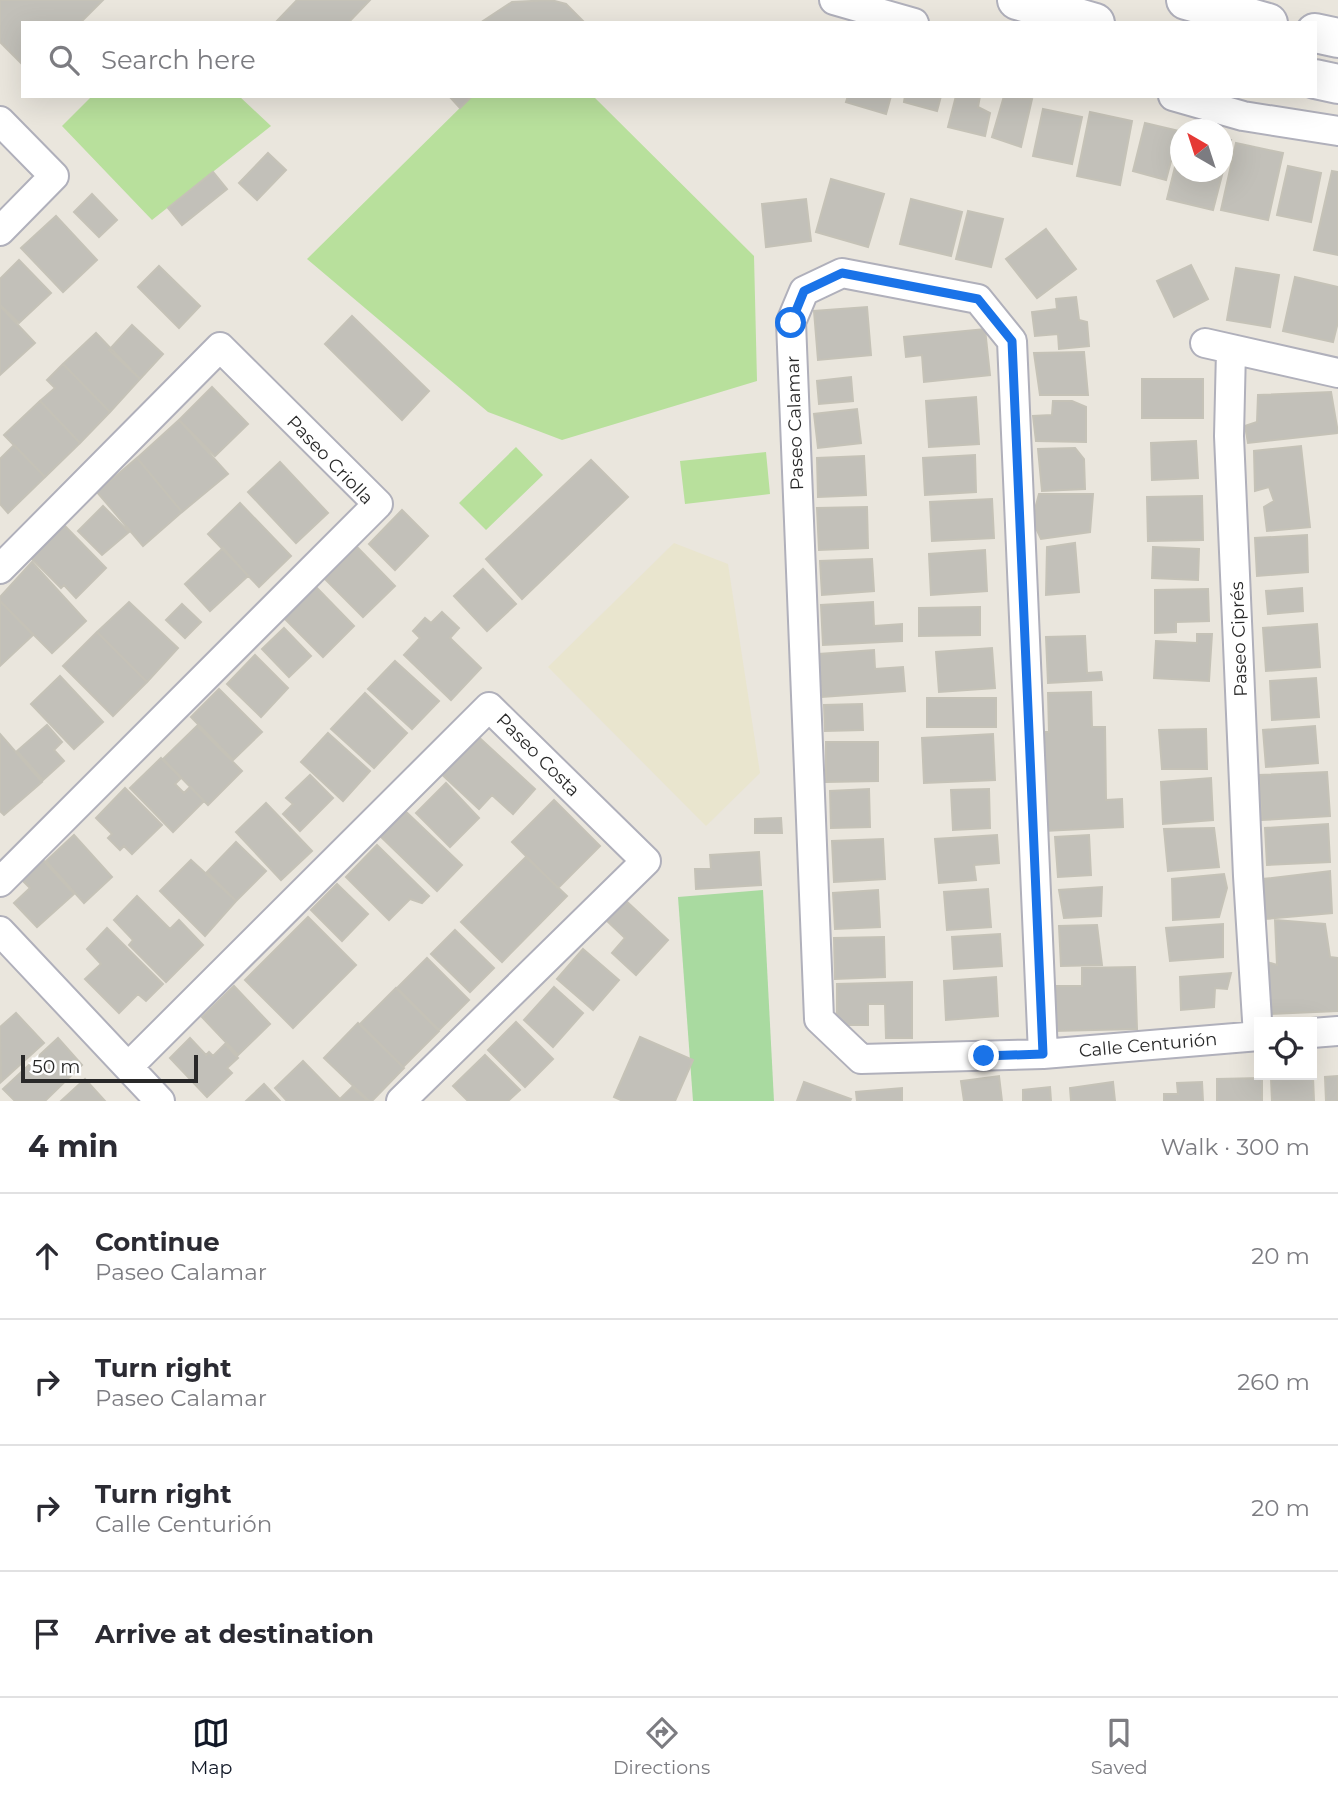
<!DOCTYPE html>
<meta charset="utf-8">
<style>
:root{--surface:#fff;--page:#f2f2f3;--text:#2b2b33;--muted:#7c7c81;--line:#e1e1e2;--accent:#111827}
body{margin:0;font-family:Montserrat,sans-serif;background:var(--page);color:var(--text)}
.controls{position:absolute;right:21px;bottom:21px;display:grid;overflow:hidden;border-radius:0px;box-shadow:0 7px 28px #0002}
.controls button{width:63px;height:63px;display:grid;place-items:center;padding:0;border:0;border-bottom:2px solid var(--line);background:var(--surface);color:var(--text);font:35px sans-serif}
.compass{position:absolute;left:1170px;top:119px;width:63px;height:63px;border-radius:50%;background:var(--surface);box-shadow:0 7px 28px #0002;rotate:321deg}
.scale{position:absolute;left:21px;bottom:18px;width:177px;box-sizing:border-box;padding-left:7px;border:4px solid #292929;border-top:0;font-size:19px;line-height:24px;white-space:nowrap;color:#292929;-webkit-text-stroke:5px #fff;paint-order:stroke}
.stop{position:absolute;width:21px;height:21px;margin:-16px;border:5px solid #1a73e8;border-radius:50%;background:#fff}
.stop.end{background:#1a73e8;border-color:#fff;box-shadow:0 2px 7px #0008}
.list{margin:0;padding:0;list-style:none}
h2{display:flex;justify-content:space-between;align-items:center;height:91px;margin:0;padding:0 28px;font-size:30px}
h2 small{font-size:23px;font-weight:400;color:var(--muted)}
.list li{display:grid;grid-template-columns:46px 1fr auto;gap:21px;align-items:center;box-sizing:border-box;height:126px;padding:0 28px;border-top:2px solid var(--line)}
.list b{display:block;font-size:26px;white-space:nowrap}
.list p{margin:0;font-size:23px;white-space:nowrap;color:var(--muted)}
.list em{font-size:23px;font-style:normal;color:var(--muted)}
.icon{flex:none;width:38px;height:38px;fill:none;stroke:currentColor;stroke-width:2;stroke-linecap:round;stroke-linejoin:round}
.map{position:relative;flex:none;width:1338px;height:1101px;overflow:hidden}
.search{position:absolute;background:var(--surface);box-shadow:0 7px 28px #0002;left:21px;right:21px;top:21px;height:77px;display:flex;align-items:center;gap:18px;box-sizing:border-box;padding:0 24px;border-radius:0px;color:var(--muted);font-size:26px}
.sheet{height:595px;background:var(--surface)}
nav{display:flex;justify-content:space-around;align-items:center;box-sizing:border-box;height:98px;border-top:2px solid var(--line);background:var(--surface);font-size:19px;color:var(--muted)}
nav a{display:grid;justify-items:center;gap:4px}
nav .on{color:var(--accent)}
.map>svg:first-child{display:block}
.education{fill:#e9e5ce}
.green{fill:#a9daa0}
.pitch{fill:#b8e09c}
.building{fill:#c2c0b9;stroke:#c5c2b7;stroke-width:2}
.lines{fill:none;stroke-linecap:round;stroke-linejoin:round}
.street-casing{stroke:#b0b0bb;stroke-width:32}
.secondary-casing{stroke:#b0b0bb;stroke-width:42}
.street{stroke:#fff;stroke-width:28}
.secondary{stroke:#fff;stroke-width:38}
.route{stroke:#1a73e8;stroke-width:9}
.labels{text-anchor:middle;stroke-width:5;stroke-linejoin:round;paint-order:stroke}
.street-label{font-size:18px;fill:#292929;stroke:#fff}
</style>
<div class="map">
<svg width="1338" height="1101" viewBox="0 0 1338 1101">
<rect width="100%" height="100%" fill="#eae6dd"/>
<path class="education" d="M674 543 728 564 760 773 706 826 548 667Z"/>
<path class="green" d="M763 890 774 1101H693L678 897Z"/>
<path class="pitch" d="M92 96H239L271 126 152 220 62 126Z
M472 96H593L754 256 757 381 562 440 488 412 307 259Z
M516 447 543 475 486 530 459 503Z
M766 452 770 494 685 504 680 461Z"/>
<path class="building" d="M0 0H103L80 23H23V65L0 42Z
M297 0H370L348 23H275Z
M551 0 566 4 585 23H480L512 2Z
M449 96H472L460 108Z
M848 96H891L886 114 846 102Z
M905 96H941L937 111 904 102Z
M956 96H980L978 107 990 113 985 136 948 127Z
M1004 96 1032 99 1021 147 992 137Z
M1043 109 1082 117 1072 164 1033 156Z
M1090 112 1132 121 1120 185 1077 176Z
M1145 123 1179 131 1166 180 1133 171Z
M1222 138 1231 140 1213 210 1167 199 1180 147V172H1222Z
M1236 143 1283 153 1268 220 1221 210Z
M268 153 286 170 257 200 239 183Z
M1288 166 1321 173 1311 222 1277 215Z
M1332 171 1338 172V255L1314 250Z
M213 172 227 189 182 225 168 208Z
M831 179 884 194 868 247 816 232Z
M92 194 117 220 99 237 74 212Z
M806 199 811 241 766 247 762 204Z
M911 199 962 212 951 256 900 244Z
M968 211 1003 219 991 267 956 259Z
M56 216 97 260 63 292 21 248Z
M1046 229 1076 269 1037 298 1006 259Z
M19 260 51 293 19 323 0 305V279Z
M1191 265 1208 299 1174 317 1157 281Z
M159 266 200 306 179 328 138 287Z
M1236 268 1279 275 1270 327 1227 320Z
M1295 277 1338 287V322L1333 342 1283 331Z
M1076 297 1079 320 1087 322 1089 346 1059 349 1058 334 1035 336 1032 312 1057 309 1056 299Z
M0 306 35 343 0 375Z
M867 307 871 355 818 360 814 311Z
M352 316 429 391 402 420 325 344Z
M132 325 163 354 140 379 109 350Z
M985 329 990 375 924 382 922 355 906 357 904 337Z
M96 333 140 379 110 412 63 364Z
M1084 352 1088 395H1040L1034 353Z
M63 364 110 412 80 443 40 401 55 388 47 380Z
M851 377 853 401 819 404 817 381Z
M1142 379H1203V418H1142Z
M212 387 248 424 215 456 179 420Z
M1331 392 1338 433 1248 443 1245 426 1257 422 1258 395Z
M976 397 979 444 929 447 926 401Z
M40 401 80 443 45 477 4 435Z
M1053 401H1072L1086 407V442L1036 441 1033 416 1052 415Z
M857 409 861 443 818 448 814 414Z
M179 420 228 474 182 512 137 458Z
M1196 441 1198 478 1152 480 1151 443Z
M14 445 45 477 8 513 0 504V459Z
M1301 446 1310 527 1267 531 1264 507 1274 501 1269 487 1255 491 1254 451Z
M1075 448 1084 459 1085 489 1042 491 1038 449Z
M975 455 976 492 925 495 923 458Z
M864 456 866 495 818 497 817 458Z
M137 458 182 512 143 546 97 492Z
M591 460 628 497 522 599 486 559Z
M280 462 328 513 296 543 248 492Z
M1039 494H1093L1090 532 1041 539 1032 520Z
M1202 496 1203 540 1148 541 1147 497Z
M992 499 994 538 932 541 930 502Z
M240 503 291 556 259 587 208 534Z
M103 506 129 532 102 555 78 531Z
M867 507 868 548 819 550 817 508Z
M402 510 428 536 395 570 369 544Z
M64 525 106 568 76 598 64 585 61 588 31 558Z
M1307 535 1308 572 1257 576 1255 538Z
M1075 543 1079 592 1046 595 1047 547Z
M357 547 395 586 363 617 325 579Z
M1153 547 1199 549 1198 580 1152 578Z
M223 548 248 576 210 611 185 584Z
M985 550 987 591 931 595 929 554Z
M872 559 874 591 822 595 820 561Z
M32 562 86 621 52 653 0 601V597Z
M483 569 516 604 487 631 454 596Z
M316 587 354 626 323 657 284 618Z
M1302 588 1303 611 1268 614 1266 591Z
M1208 589 1209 621 1176 622V632L1155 633V590Z
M0 601 33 635 0 666Z
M129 602 178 648 147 682 97 632Z
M873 602 874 626 902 624V641L823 645 821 605Z
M182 604 201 622 185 638 166 620Z
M980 607V635L919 636V608Z
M442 612 459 628 450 638 481 668 451 700 404 655 420 638 413 631 425 618 431 623Z
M1317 624 1320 667 1266 671 1263 628Z
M284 628 311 656 289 677 262 649Z
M97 632 147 682 113 716 63 666Z
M1197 634H1212L1209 681 1154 678 1156 641 1197 643Z
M1085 636 1087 673 1101 672 1102 680 1048 683 1046 637Z
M992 648 995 688 939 692 936 652Z
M874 650 875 669 903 667 905 691 822 697 819 654Z
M255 655 288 688 261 717 227 684Z
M395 661 439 701 412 729 368 689Z
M60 676 103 722 74 749 31 704Z
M1316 678 1319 717 1272 720 1270 681Z
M219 689 262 732 233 760 191 717Z
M1091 692 1092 727H1105L1106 800 1122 799 1123 827 1044 831 1040 732H1049L1048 693Z
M365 693 407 733 374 768 331 729Z
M927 698H996V727H927Z
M862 704 863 730 825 731 824 705Z
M47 725 62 742 54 750 64 761 43 780 17 751Z
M197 726 242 771 208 805 163 759Z
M1315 726 1318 763 1266 767 1263 730Z
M1206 729 1207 769H1162L1159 730Z
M472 731 535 789 513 814 492 795 479 809 437 770Z
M328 733 370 771 343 801 301 762Z
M0 734 42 782 4 815 0 811Z
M993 734 995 780 924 783 922 738Z
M826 742H878V781L826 782Z
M161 758 181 778 175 784 184 793 190 787 204 801 173 832 130 788Z
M1327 772 1330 816 1262 820 1259 775Z
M310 775 333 798 300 831 283 814 293 804 286 798Z
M1211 778 1213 820 1163 824 1161 782Z
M446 783 479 818 450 847 416 813Z
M125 788 162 825 132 854 124 846 120 850 108 838 112 834 96 818Z
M869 789 870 827 831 828 830 791Z
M989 789 990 828 953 830 951 790Z
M554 800 600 846 558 888 512 842Z
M266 803 312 851 281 880 236 832Z
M402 808 462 865 437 891 377 833Z
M781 818 782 833H755V819Z
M1328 824 1330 862 1267 865 1265 828Z
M1214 828 1219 867 1168 871 1164 829Z
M74 835 112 877 84 903 46 861Z
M997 835 999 863 974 865 976 880 939 883 935 839Z
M1089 835 1091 875 1058 877 1055 837Z
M883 839 885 879 834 882 832 841Z
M236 842 266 871 236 901 207 872Z
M377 845 429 896 422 903 410 899 389 920 346 877Z
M759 852 761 885 696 889 695 869H711L710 855Z
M526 857 567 896 502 962 461 922Z
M42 859 74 894 37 927 14 903 30 888 20 878Z
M191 860 236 901 205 936 160 891Z
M1330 871 1332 913 1265 919 1263 879Z
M1224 874 1227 888 1219 917 1173 920 1172 879Z
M337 884 368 914 342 941 311 910Z
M1102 887 1101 916 1064 918 1059 890Z
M988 889 991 927 947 930 944 892Z
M878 890 880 927 835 929 833 893Z
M137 896 170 929 179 920 203 945 166 982 129 945 133 940 114 920Z
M624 899 668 940 636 975 612 953 625 938 605 919Z
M308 917 356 965 293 1028 245 980Z
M1275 920 1325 924 1330 957 1338 958V1011L1269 1014 1267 962 1277 965Z
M1223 924V957L1170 961 1166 928Z
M1097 925 1102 965 1061 966 1059 926Z
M107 928 163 984 146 1001 138 994 119 1013 85 979 101 964 87 949Z
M455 930 494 968 470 992 431 954Z
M1000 934 1002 966 954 969 952 937Z
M884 937 885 977 835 979 834 938Z
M583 949 619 980 593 1010 557 979Z
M427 958 469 1000 439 1030 397 988Z
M1135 967 1137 1029 1053 1031 1052 986H1082V968Z
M1231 973 1227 989 1215 988 1214 1007 1181 1010 1180 977Z
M996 977 998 1016 946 1020 944 981Z
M912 982V1038H886L885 1004H868V1025H837V984Z
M234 986 270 1024 238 1055 202 1017Z
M554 987 583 1013 553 1047 524 1020Z
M396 988 439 1031 403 1067 360 1024Z
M16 1013 44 1043 1 1082 0 1027Z
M516 1022 553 1059 525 1087 488 1050Z
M358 1023 404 1068 372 1101H369L324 1058Z
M640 1037 693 1060 675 1101H623L614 1097Z
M58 1038 82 1065 45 1101H15L3 1089Z
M190 1038 206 1055 209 1052 213 1056 225 1044 238 1058 227 1068 232 1073 207 1097 170 1058Z
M485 1055 520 1090 508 1101H468L453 1086Z
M303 1061 340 1099 352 1087 368 1101H287L275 1088Z
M999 1076 1002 1101H964L961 1081Z
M1338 1076V1101H1326L1325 1077Z
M1313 1077 1314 1101H1272L1271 1079Z
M1262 1078V1101H1217V1079Z
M85 1079 105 1101H61Z
M804 1082 851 1099 850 1101H797Z
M1113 1082 1115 1101H1071L1070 1088Z
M1202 1082 1203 1101H1164V1094H1178L1177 1083Z
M264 1084 280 1101H246Z
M1050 1087 1051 1101H1023V1090Z
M902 1088V1101H857L856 1092Z"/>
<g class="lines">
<g class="street-casing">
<path id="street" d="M834 0 914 23
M1173 96 1243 116 1338 131
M0 121 54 176 0 231
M1205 343 1338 373
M1231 350 1229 436 1248 876 1258 1036
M0 569 220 347 378 504 0 882
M0 931 160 1101
M1312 1033 1338 1031
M1043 1054 1012 341 978 299 842 273 804 291 791 322 819 1019 861 1059 1043 1054 1259 1036
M129 1066 489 707 646 861 401 1101"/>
</g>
<g class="secondary-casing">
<path id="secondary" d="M1017 0 1095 23
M1186 0 1268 23
M1315 33 1338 38
M1315 79 1338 84"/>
</g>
<use href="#street" class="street"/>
<use href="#secondary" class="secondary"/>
</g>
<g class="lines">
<path class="route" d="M791 323 804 291 842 273 978 299 1012 341 1043 1054 984 1056"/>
</g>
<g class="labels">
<g class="street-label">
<text transform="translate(795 423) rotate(-92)" y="6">Paseo Calamar</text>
<text transform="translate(330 460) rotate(46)" y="6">Paseo Criolla</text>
<text transform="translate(1239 639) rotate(-92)" y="6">Paseo Ciprés</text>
<text transform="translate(538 755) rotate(45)" y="6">Paseo Costa</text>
<text transform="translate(1148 1045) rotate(-5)" y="6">Calle Centurión</text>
</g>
</g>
</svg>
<div class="controls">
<button><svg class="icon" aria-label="locate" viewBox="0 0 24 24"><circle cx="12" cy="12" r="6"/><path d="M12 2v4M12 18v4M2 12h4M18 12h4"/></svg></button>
</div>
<svg class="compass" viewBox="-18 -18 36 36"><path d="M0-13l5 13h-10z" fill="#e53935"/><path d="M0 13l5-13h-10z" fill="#7c7c81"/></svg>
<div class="scale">50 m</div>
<div class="stop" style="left:791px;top:323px"></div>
<div class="stop end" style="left:984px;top:1056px"></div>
<div class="search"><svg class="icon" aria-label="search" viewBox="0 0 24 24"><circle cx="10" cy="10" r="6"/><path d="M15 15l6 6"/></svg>Search here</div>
</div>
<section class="sheet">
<h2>4 min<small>Walk · 300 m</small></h2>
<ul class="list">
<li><svg class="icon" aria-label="ahead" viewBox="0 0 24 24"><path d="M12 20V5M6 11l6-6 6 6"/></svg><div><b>Continue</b><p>Paseo Calamar</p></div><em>20 m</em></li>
<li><svg class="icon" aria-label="right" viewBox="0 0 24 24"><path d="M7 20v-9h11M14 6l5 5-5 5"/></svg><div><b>Turn right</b><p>Paseo Calamar</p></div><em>260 m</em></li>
<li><svg class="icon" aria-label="right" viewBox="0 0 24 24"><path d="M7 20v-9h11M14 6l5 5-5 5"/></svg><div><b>Turn right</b><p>Calle Centurión</p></div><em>20 m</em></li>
<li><svg class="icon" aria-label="arrive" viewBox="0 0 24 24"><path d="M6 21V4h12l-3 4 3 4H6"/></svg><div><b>Arrive at destination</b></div></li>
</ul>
</section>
<nav>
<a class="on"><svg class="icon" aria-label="map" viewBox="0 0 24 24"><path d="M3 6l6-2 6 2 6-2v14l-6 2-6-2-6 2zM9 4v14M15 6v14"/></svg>Map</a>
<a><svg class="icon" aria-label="directions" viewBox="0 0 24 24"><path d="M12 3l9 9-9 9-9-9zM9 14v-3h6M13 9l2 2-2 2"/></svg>Directions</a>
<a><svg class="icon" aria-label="saved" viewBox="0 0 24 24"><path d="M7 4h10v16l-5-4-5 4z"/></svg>Saved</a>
</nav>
